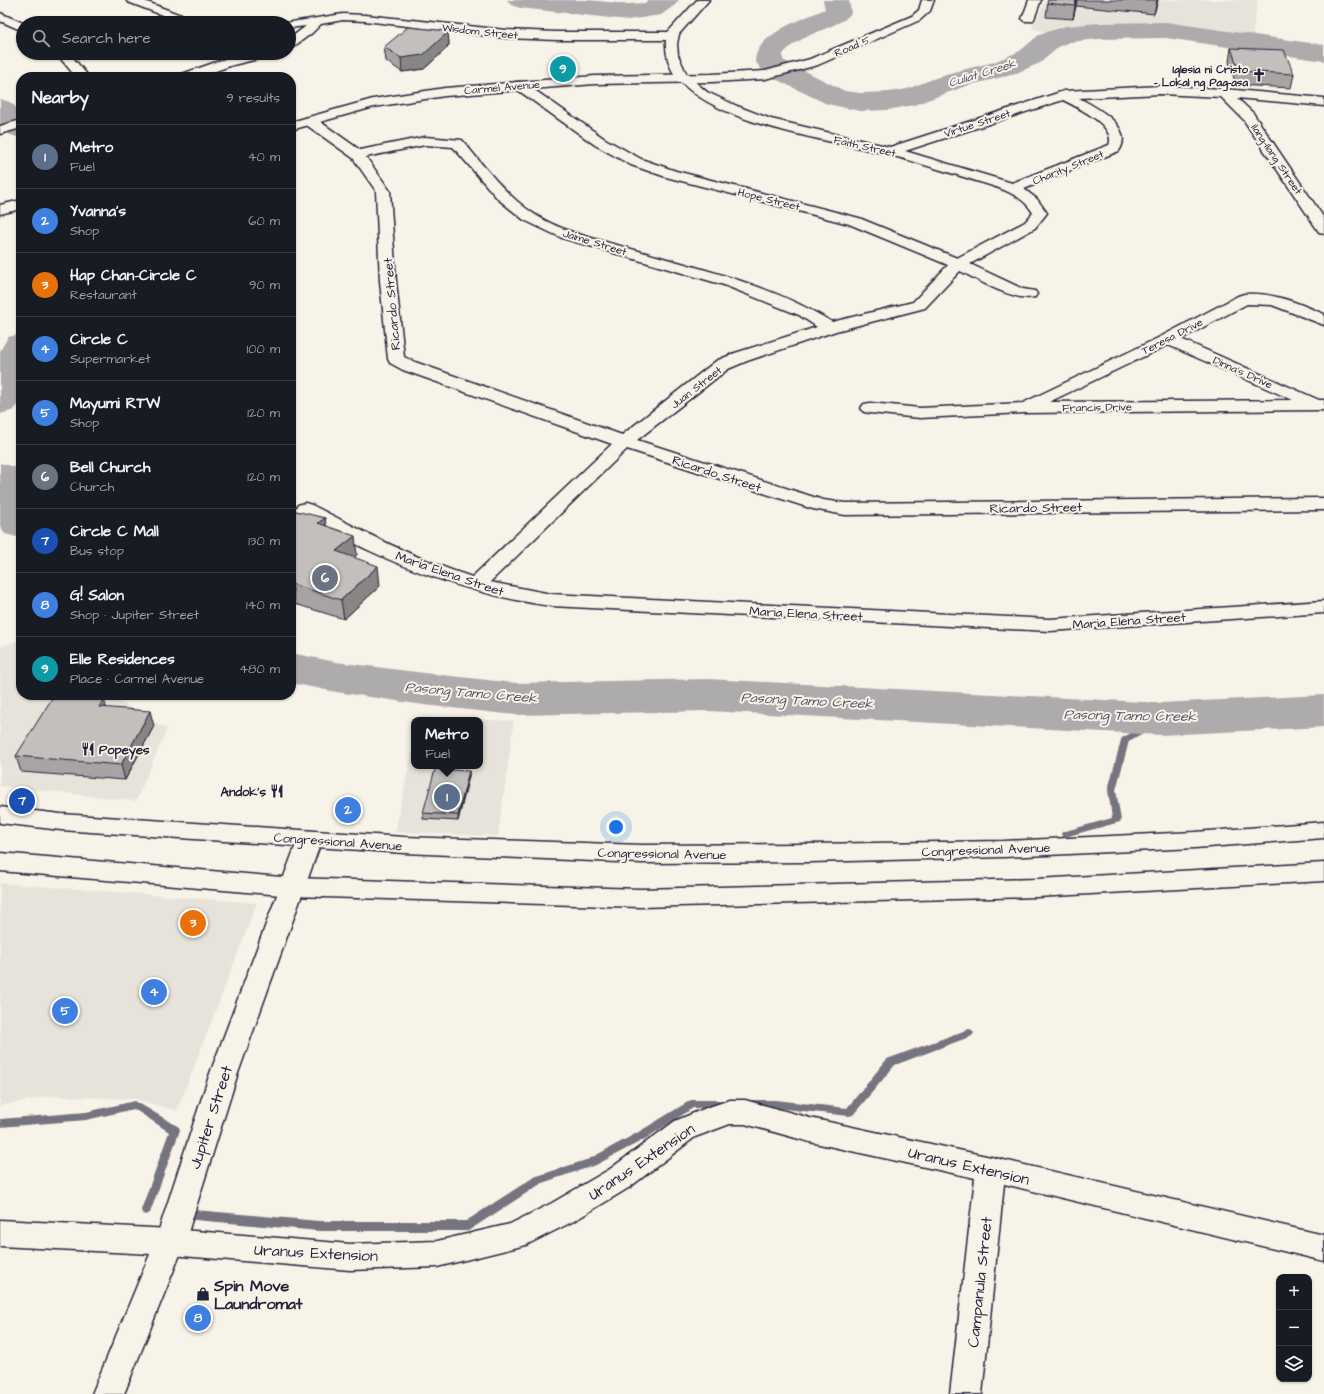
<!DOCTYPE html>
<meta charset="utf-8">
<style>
:root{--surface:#171b24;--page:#242831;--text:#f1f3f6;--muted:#9ea1a6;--line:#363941;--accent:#9495a2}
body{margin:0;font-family:"Architects Daughter",sans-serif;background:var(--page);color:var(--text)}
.controls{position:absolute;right:12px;bottom:12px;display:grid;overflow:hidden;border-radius:8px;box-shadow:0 1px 3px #0004}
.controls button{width:36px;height:36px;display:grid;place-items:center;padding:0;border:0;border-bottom:1px solid var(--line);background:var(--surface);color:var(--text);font:20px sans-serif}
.you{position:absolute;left:616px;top:827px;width:14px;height:14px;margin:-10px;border:3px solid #fff;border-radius:50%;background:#1a73e8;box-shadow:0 0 0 6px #1a73e833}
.badge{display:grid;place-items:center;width:26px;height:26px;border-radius:50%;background:var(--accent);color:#fff;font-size:13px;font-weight:700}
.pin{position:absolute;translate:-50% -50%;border:2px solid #fff;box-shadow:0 1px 4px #0006}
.popup{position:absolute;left:411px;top:717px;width:72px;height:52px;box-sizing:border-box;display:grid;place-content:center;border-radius:8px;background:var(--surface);filter:drop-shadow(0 1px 3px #0005);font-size:13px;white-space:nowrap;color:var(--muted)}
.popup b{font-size:15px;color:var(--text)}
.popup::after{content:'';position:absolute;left:50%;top:100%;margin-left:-8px;border:8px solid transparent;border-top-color:var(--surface)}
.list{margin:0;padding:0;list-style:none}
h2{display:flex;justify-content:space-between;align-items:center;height:52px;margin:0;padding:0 16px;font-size:17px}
h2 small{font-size:13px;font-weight:400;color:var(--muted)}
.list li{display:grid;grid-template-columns:26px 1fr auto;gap:12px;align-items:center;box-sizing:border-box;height:64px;padding:0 16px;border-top:1px solid var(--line)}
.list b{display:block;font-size:15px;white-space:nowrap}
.list p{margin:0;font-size:13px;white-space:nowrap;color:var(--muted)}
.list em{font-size:13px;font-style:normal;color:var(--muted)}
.icon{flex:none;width:22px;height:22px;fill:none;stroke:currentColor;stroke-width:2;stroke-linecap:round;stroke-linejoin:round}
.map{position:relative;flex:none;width:1324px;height:1394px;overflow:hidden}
.search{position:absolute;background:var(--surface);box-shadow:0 1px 3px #0004;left:16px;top:16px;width:280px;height:44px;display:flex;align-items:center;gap:10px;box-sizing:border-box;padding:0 14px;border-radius:22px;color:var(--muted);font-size:15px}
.panel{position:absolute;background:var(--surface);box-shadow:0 1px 3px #0004;left:16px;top:72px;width:280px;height:628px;border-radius:16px}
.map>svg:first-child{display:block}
.built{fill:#e7e3db}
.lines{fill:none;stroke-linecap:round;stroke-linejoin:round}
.stream{fill:#76747f;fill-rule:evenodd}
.river{fill:#aeabad;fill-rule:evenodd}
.minor-casing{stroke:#22223b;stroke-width:3}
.tertiary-casing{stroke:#22223b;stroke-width:3}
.primary-casing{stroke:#22223b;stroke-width:3}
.minor{fill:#f7f3e8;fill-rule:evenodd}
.tertiary{fill:#f7f3e8;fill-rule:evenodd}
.primary{fill:#f7f3e8;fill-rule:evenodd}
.wall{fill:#a7a4a3;stroke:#22223b}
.shaded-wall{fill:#888684;stroke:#22223b}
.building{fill:#c2bfbd;stroke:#22223b}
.labels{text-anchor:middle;stroke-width:4;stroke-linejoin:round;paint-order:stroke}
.far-street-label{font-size:11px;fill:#22223b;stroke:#f7f3e8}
.far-poi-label{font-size:11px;font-weight:bold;fill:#22223b;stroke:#f7f3e8;text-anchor:end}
.far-water-label{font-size:12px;font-style:italic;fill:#535263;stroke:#f7f3e8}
.street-label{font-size:13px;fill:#22223b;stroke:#f7f3e8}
.poi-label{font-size:13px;font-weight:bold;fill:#22223b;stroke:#f7f3e8;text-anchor:start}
.water-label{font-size:14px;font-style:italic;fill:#535263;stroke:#f7f3e8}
.near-street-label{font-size:16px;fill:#22223b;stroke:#f7f3e8}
.near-poi-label{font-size:16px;font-weight:bold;fill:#22223b;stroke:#f7f3e8;text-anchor:start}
</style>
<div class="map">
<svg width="1324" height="1394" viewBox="0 0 1324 1394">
<rect width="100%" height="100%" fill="#f7f3e8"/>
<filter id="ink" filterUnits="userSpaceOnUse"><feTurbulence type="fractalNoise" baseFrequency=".025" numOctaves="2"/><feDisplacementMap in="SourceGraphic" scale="8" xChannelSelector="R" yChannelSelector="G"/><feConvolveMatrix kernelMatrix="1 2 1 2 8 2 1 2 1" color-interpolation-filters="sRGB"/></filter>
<g filter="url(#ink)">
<path class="built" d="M1046 0H1258L1252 36 1150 26 1058 27 1046 33 1032 28Z
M16 641 21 644V695H108L167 729 136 801 0 786V647Z
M419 717 514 721 498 836 395 832 414 743V766H480V720H419Z
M0 883 257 903 177 1111 136 1099 49 1096 0 1106Z"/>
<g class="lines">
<path class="stream" d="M1161 716 1164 717 1165 719 1164 721 1129 741 1116 790 1121 820 1120 822 1065 837 1062 836 1061 834 1062 832 1112 818 1108 790 1121 740 1122 738Z
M969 1029 972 1030 974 1033 972 1036 895 1065 853 1115 849 1116 775 1108H749L745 1107 744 1104 745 1101 749 1100H775L847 1108 887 1059Z
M691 1100H728L732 1101 733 1104 732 1107 728 1108H693L645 1139 596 1165 542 1183 468 1231H319L195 1220 191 1218 190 1215 191 1212 195 1210 319 1221H466L534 1177 589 1159 637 1133Z
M135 1101 179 1127 180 1130 151 1210 150 1213 146 1215 142 1213 141 1210 169 1132 134 1109 86 1120 0 1127V1119L86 1112Z"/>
<path class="river" d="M507 0H589L628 4 645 3 649 0H679L675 5 661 15 628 20 520 8 511 5Z
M823 0H849L851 13C845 21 836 24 827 28 812 34 794 41 783 54V60L845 91 860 93 888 92 907 89 946 74 994 62 1020 51 1040 34 1066 26 1099 23 1166 22 1324 45V61L1166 38 1099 39 1070 42 1060 46 1040 63 1014 74 966 86 914 105 888 110 860 111 827 104 765 74 755 61C756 34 803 19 825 9Z
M0 99 10 102 21 112V138L10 135 0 125Z
M21 334V399L14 410 0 414V351L8 337Z
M0 463 15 467 21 476V538L5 534 0 526Z
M291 653 336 662 424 673 516 683 708 679 1161 703 1324 695V727L1161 735 708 711 516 715 424 705 336 692 291 683Z"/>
<g class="minor-casing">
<path id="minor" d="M126 0H142L178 14 205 21 207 23H187L170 18 128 2Z
M697 0H709L679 34 677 44 678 55 687 75 707 92 737 106 771 119 890 147 1064 91 1160 86 1224 89 1324 98V106L1237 98 1253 113 1324 218V233L1319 232 1243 119 1221 97 1160 94 1079 98C1096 107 1135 127 1119 151L1024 189 1037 199 1047 213 1035 228 970 264 1023 289 1035 291 1037 294 1035 297C1014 302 979 280 960 271L925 308 836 331 747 361 728 369 637 440 823 500 845 503 1324 498V510L845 515 813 509 627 449 490 582 551 594 1050 619 1324 601V613L1050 631 551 606C487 597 427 578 368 550 345 539 322 525 298 513L295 509 298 505 305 503 312 505C364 532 415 559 472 577L612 444 403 370 390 363 388 359 380 281 376 191 353 158 305 124 303 121 305 118H315L360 150 425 137 462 140C484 166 505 195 534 214 562 232 596 239 628 248 697 268 771 284 832 322L913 302 948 265 849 224 666 177 631 165 595 145 515 88 513 85 515 82H523L605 139 641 159 676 171 859 218 957 258 1025 222 1033 213C1020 190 990 186 967 178 940 170 914 161 886 154 826 139 721 126 678 79 669 70 665 52 666 40H556L506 38 365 21 343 20 321 24 312 33 293 47 289 48V39L306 26 289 28V23H285L343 14 365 15 506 30 556 32H668ZM1063 100C1077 107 1117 126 1109 145L1012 183 905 151ZM425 145 453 147 498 199 524 220 562 238 724 285 799 315 817 327 735 353 716 361 622 435 415 362 404 357 396 281 390 191 366 157Z
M1029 0H1041L1034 19 1032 21H1024L1022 19Z
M0 13 23 23V31L0 21Z
M56 53H69L89 77H76Z
M252 53H273L271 56 233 65 198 77H180L182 74 225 59Z
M21 120V128L0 134V126Z
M1244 294C1273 292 1298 303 1324 314V325L1272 305 1247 304 1181 339 1319 400H1324V410L1024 413 920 418 870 413 864 412 861 408 864 404 870 403 920 408 1023 403 1162 336 1238 296ZM1168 345 1293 400 1049 402Z
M730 1100H745L810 1118 991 1157 1324 1235V1261L1004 1184 982 1394H950L975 1178 810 1142 745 1124H730L695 1137 630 1187 574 1221 526 1245 437 1267 350 1270 170 1255 0 1246V1220L170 1229 350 1244 437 1241 510 1224 552 1203 610 1169 675 1121 706 1108Z"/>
</g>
<g class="tertiary-casing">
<path id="tertiary" d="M922 0H934L930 11 920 20 818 65 765 79 712 82 595 84 445 96 374 107 291 130V122L373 99 445 88 595 76 712 74 765 71 810 59 912 16 919 10Z
M21 200V209L0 214V205Z
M310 831 319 833 322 839 237 1076 185 1242 124 1394H92L155 1242 209 1076 298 839 301 833Z"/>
</g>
<g class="primary-casing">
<path id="primary" d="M0 807 61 814 404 837 642 845 810 844 1004 841 1195 832 1324 822V838L1195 848 1004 857 810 862 642 863 404 853 61 830 0 823Z
M0 853 293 878 640 889 1037 879 1324 863V881L1037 897 640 907 293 896 0 871Z"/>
</g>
<use href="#minor" class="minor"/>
<use href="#tertiary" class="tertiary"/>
<use href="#primary" class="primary"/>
</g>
<path class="wall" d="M1048 0H1158L1154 14 1076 6 1073 19 1046 17Z
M448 31 449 45 447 46V48L424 69 402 72 386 61 384 47Z
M1231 48 1294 74 1291 88 1236 85 1229 62Z
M291 515 325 518 326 525 357 555 354 557 380 586 344 619 295 604 291 607Z
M106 708 154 726 125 780 21 772 16 756Z
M469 771V776L458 821 423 819V813Z"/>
<path class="shaded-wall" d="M1076 0H1077L1076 6 1073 19Z
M1157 0H1158L1154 14Z
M448 31 449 45 447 46V48L424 69 402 72 401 58 444 34Z
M325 518 327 537 318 523Z
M355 536 357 555 338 570 336 551Z
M378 566 380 586 344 619 341 600Z
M292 584 295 604 291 607V585Z
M104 699 108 714 99 707Z
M150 711 154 726 125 780 121 765Z
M469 771V776L458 821V815Z"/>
<path class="building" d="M1048 0H1076L1075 6 1047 3Z
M408 27 448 31 444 34H446L423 55 401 58 384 47Z
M1231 48 1284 50 1294 74 1239 71Z
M296 511 325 518 318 523 355 536 336 551 378 566 341 600 292 584 291 585V515Z
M54 695 104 699 99 707 150 711 121 765 16 756Z
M435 769 469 771 458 815 423 813Z"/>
</g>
<defs>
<g id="church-bare" transform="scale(1.08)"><path d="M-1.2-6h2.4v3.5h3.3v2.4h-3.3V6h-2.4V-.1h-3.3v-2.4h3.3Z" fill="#22223b" stroke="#f7f3e8" stroke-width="2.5" paint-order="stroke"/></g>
<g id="restaurant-bare" transform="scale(1.08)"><path d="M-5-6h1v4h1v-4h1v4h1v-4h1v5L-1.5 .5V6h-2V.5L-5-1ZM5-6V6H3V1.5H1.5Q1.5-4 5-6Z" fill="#22223b" stroke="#f7f3e8" stroke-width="2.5" paint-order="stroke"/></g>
<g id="shop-bare" transform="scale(1.08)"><path d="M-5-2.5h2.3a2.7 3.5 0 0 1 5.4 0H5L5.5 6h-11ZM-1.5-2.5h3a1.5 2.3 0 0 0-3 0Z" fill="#22223b" stroke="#f7f3e8" stroke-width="2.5" paint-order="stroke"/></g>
</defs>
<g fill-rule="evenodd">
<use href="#church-bare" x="1259" y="75"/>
<use href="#restaurant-bare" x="88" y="749"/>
<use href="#restaurant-bare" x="277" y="791"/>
<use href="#shop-bare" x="203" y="1294"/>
</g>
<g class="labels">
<g class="far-street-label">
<text transform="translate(480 31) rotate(6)" y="4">Wisdom Street</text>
<text transform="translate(852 46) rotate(-23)" y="4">Road 5</text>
<text transform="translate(502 87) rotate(-5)" y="4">Carmel Avenue</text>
<text transform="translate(977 123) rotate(-18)" y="4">Virtue Street</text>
<text transform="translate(865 146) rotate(13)" y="4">Faith Street</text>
<text transform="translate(1277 159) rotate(56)" y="4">Ilang-Ilang Street</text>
<text transform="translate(1068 167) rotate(-22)" y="4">Charity Street</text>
<text transform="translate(769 199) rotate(14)" y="4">Hope Street</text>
<text transform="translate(595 242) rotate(17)" y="4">Jaime Street</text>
<text transform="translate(1172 336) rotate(-27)" y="4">Teresa Drive</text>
<text transform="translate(1243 372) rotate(24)" y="4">Dinna's Drive</text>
<text transform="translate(696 387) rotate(-38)" y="4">Juan Street</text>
<text transform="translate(1097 407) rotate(-1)" y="4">Francis Drive</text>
</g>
<g class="far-poi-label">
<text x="1248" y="73">Iglesia ni Cristo<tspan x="1248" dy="13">- Lokal ng Pag-asa</tspan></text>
</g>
<g class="far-water-label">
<text transform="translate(982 73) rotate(-17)" y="4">Culiat Creek</text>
</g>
<g class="street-label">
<text transform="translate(391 304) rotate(-95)" y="5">Ricardo Street</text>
<text transform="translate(717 473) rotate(18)" y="5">Ricardo Street</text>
<text transform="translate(1036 507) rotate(-1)" y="5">Ricardo Street</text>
<text transform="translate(450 573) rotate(19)" y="5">Maria Elena Street</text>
<text transform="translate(806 613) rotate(3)" y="5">Maria Elena Street</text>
<text transform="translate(1129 620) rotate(-4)" y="5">Maria Elena Street</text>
<text transform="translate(338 841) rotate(4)" y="5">Congressional Avenue</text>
<text transform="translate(986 849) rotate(-2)" y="5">Congressional Avenue</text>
<text transform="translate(662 853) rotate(1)" y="5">Congressional Avenue</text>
</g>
<g class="poi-label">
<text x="99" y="754">Popeyes</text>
<text x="266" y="796" text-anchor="end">Andok's</text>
</g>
<g class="water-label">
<text transform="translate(471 692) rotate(5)" y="5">Pasong Tamo Creek</text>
<text transform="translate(807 700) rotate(3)" y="5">Pasong Tamo Creek</text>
<text transform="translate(1130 715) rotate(1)" y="5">Pasong Tamo Creek</text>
</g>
<g class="near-street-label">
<text transform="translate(210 1117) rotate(-72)" y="6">Jupiter Street</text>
<text transform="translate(641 1161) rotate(-34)" y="6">Uranus Extension</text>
<text transform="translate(969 1165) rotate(13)" y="6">Uranus Extension</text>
<text transform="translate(316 1252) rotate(3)" y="6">Uranus Extension</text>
<text transform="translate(979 1282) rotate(-84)" y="6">Campanula Street</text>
</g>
<g class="near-poi-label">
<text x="214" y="1291">Spin Move<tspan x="214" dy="18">Laundromat</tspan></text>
</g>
</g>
</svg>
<div class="controls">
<button>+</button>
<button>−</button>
<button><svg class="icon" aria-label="layers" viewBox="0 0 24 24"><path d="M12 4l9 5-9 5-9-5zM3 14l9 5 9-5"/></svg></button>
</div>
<div class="you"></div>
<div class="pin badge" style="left:447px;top:797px;background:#5c6f8a">1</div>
<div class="popup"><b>Metro</b>Fuel</div>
<div class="pin badge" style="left:348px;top:810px;background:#3f7fe0">2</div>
<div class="pin badge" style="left:193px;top:923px;background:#e8710a">3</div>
<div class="pin badge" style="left:154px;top:992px;background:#3f7fe0">4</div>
<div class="pin badge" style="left:65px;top:1011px;background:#3f7fe0">5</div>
<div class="pin badge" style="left:325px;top:578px;background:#6b7280">6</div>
<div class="pin badge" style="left:22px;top:801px;background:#1a4fb4">7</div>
<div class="pin badge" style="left:198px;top:1318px;background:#3f7fe0">8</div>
<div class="pin badge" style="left:563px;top:69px;background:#0f9aa8">9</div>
<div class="search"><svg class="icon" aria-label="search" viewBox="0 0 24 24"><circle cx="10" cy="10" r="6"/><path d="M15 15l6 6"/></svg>Search here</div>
<section class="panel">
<h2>Nearby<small>9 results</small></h2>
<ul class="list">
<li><span class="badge" style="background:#5c6f8a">1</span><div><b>Metro</b><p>Fuel</p></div><em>40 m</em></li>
<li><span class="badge" style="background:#3f7fe0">2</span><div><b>Yvanna's</b><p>Shop</p></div><em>60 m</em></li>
<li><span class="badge" style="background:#e8710a">3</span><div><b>Hap Chan-Circle C</b><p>Restaurant</p></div><em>90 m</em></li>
<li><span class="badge" style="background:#3f7fe0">4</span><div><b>Circle C</b><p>Supermarket</p></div><em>100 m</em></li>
<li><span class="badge" style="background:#3f7fe0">5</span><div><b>Mayumi RTW</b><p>Shop</p></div><em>120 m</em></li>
<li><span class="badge" style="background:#6b7280">6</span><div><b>Bell Church</b><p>Church</p></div><em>120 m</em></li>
<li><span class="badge" style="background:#1a4fb4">7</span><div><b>Circle C Mall</b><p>Bus stop</p></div><em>130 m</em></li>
<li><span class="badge" style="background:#3f7fe0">8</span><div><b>G! Salon</b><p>Shop · Jupiter Street</p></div><em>140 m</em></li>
<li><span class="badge" style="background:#0f9aa8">9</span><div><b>Elle Residences</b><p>Place · Carmel Avenue</p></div><em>480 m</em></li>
</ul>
</section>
</div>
